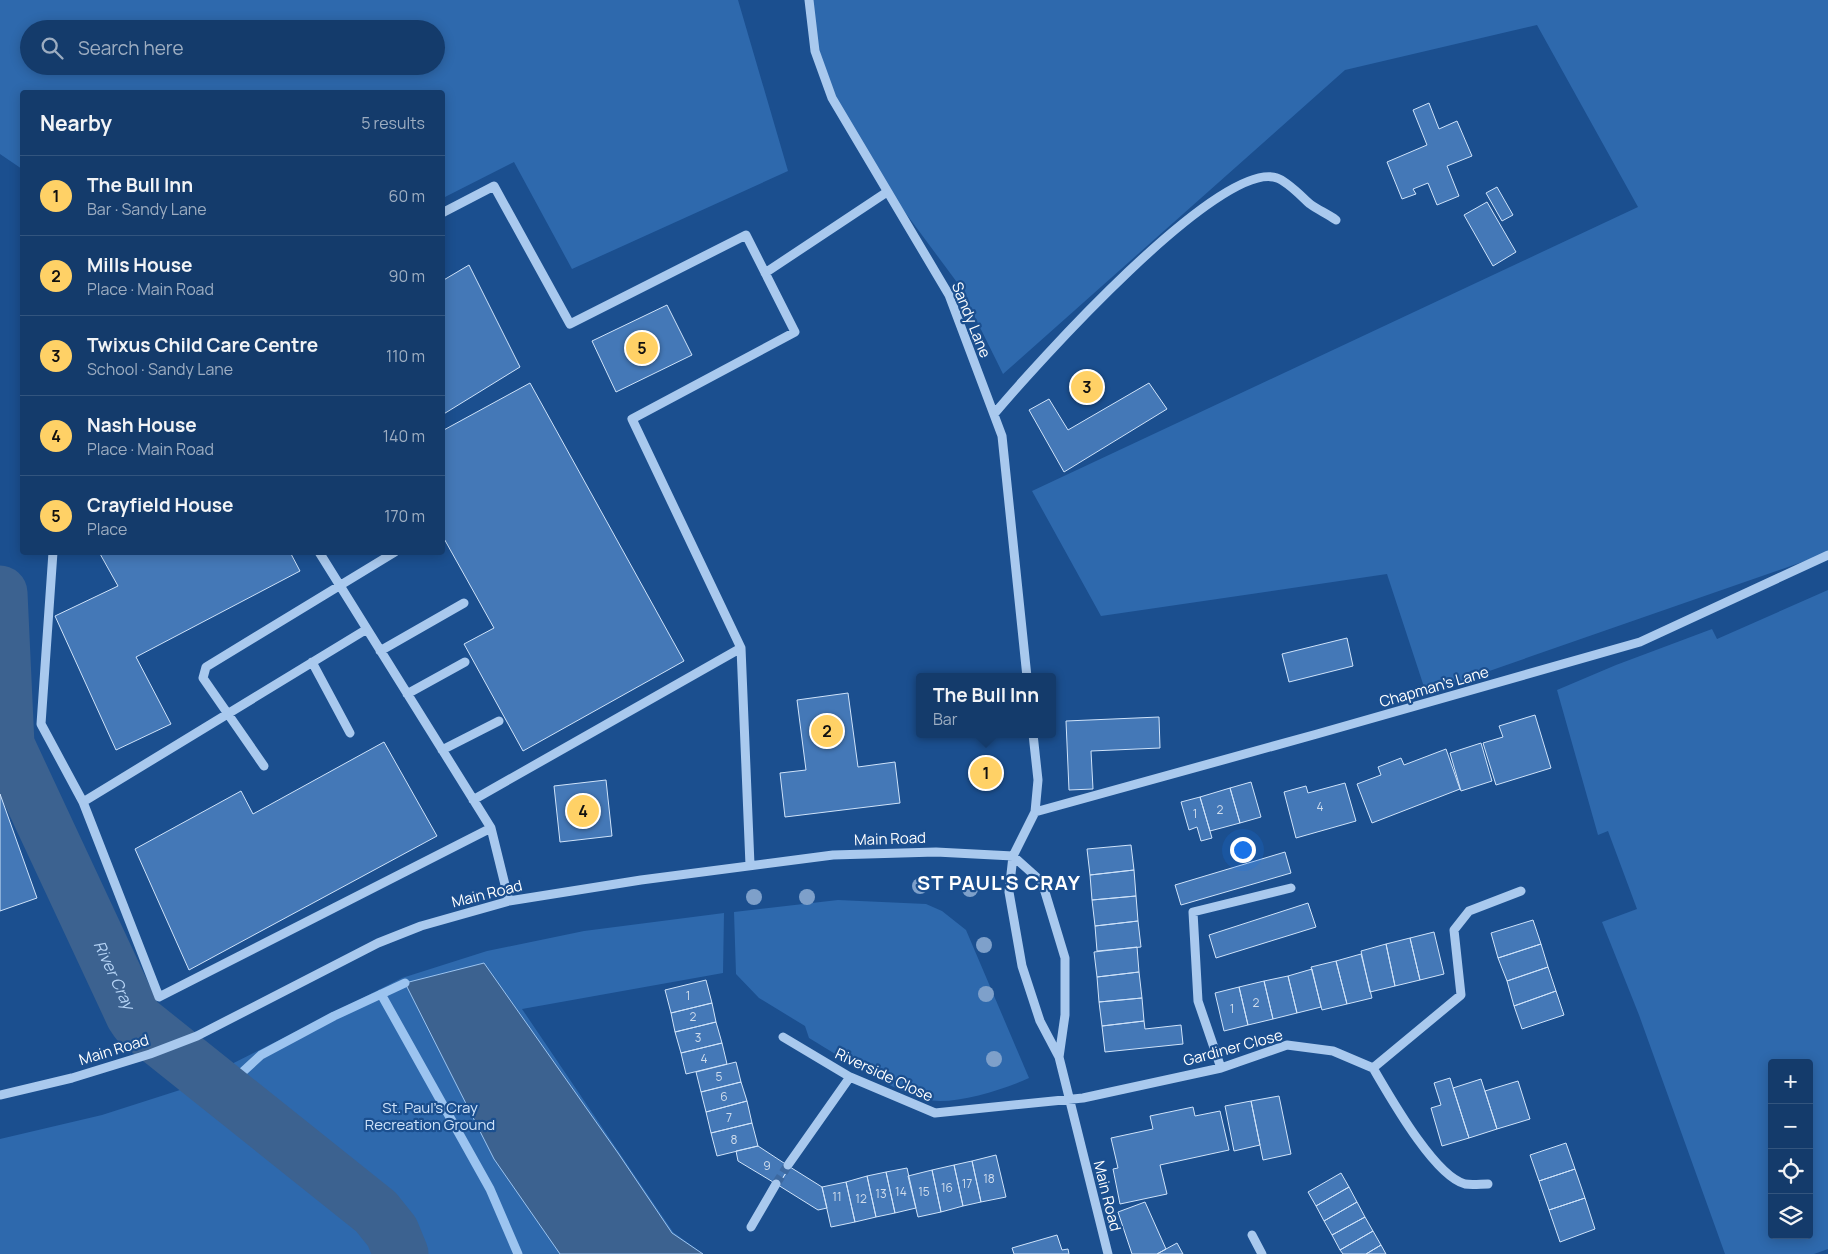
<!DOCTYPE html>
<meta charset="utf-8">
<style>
:root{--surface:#143b6b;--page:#214673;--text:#f1f3f6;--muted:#9dadc1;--line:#33557e;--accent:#ffd166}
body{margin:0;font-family:Manrope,sans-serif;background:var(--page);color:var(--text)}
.controls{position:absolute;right:15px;bottom:15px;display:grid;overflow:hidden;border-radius:5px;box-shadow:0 2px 12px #0003}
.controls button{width:45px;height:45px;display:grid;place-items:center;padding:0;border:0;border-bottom:1px solid var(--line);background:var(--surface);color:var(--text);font:25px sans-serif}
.you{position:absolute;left:1242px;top:849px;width:18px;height:18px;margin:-12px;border:4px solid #fff;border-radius:50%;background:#1a73e8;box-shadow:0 0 0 8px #1a73e833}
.badge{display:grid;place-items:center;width:32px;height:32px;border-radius:50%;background:var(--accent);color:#111;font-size:16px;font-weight:700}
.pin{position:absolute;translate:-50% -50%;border:2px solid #fff;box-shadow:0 1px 5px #0006}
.popup{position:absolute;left:916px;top:673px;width:140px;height:65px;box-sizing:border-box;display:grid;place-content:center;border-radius:5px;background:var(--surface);filter:drop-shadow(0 1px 4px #0005);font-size:16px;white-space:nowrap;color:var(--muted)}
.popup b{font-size:19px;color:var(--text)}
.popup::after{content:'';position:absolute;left:50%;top:100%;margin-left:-10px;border:10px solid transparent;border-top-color:var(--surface)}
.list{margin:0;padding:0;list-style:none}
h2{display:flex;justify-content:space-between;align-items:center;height:65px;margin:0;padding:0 20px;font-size:21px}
h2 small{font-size:16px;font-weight:400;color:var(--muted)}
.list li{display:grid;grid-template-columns:32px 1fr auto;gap:15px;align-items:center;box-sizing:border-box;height:80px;padding:0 20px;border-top:1px solid var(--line)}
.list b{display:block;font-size:19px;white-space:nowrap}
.list p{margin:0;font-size:16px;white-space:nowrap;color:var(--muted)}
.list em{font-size:16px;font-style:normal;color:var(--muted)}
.icon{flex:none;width:28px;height:28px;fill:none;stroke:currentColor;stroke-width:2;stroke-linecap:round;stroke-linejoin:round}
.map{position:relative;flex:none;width:1828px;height:1254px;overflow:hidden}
.search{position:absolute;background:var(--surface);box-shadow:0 2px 12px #0003;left:20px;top:20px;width:425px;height:55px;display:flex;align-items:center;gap:12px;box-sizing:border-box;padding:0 18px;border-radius:28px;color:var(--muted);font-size:19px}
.panel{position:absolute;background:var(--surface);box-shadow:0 2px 12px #0003;left:20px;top:90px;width:425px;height:465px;border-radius:5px}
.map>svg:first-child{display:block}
.green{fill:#2e69ad;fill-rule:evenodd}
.water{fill:#3c6290;stroke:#9cc4f0}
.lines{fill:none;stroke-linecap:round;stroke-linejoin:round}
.stream{stroke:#9cc4f0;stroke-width:9}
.river{stroke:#3c6290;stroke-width:55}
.building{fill:#4478b7;stroke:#cfe3fa}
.minor-tunnel{stroke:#3d69a0;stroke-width:9;stroke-dasharray:9 4.5;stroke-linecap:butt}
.minor{stroke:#a9c9ee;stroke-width:9}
.tree{fill:#7ea0ca}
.labels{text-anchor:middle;stroke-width:4.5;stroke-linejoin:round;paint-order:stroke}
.number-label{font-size:12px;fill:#d0dded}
.street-label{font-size:15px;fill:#fff;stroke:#1b4f8f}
.park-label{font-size:15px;fill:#cfe3fa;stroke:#1b4f8f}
.water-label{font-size:16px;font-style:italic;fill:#b5d3f5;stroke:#1b4f8f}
.district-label{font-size:20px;font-weight:bold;letter-spacing:1px;fill:#fff;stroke:#1b4f8f}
</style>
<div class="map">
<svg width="1828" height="1254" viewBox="0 0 1828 1254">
<rect width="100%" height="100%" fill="#1b4f8f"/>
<path class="green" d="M0 0H738L788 171 572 269 514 162 443 198 442 92H22V169L0 154ZM29 29H436V66H29Z
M810 0H1828V553L1426 693 1387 574 1101 616 1032 491 1638 207 1537 25 1345 70 1003 374 959 285 884 184 835 96 817 46Z
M1828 590V1249L1814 1254H1725L1639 1015 1602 922 1637 909 1608 831 1598 835 1557 690 1616 665 1712 629 1717 639ZM1772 1063H1809V1235H1772Z
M838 900 926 904 942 911 966 930 1029 1078C1005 1089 966 1101 940 1101 905 1101 840 1056 809 1038L805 1026 759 998 736 974 734 912Z
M724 913 723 973 522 1009 673 1232 703 1254H0V1139L102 1115 180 1090 402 978 487 951 584 931Z"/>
<path class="water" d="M484 963 618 1153 672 1233 703 1254H560L494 1159 405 983Z"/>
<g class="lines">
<path class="stream" d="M381 994 490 1189 518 1254
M224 1089 261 1055 334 1016 405 983"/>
<path class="river" id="s1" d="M0 593 7 745 133 1015 137 1021 376 1212 392 1232 401 1254"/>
</g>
<path class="building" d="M1429 103 1439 129 1457 121 1472 156 1447 166 1459 196 1437 205 1428 183 1413 189 1416 194 1402 199 1387 162 1427 145 1413 110Z
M1497 187 1513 215 1502 221 1486 193Z
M1487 202 1516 252 1493 266 1464 215Z
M469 265 520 367 442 415V281Z
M667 305 692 355 616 392 592 341Z
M530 383 684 661 523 751 464 644 494 628 442 535V431Z
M1149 383 1167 409 1064 472 1029 410 1049 399 1068 430Z
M99 552H290L300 571 136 657 171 724 116 750 55 616 118 586Z
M1347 638 1353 666 1289 682 1282 654Z
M848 693 858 767 895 762 900 803 785 817 780 773 806 770 797 700Z
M1535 715 1551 768 1496 785 1483 743 1503 737 1499 726Z
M1159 717 1160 748 1091 751 1093 789 1069 790 1066 721Z
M384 742 437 836 189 970 135 849 241 791 253 814Z
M1481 743 1492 781 1461 791 1450 753Z
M1446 749 1460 789 1372 823 1357 784 1381 775 1378 767 1401 758 1404 765Z
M606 780 612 836 560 842 554 786Z
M1251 782 1261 817 1240 823 1230 788Z
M1345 783 1356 821 1296 838 1284 792 1306 786 1308 793Z
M1230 788 1240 823 1210 831 1200 797Z
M0 794 37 898 0 911Z
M1200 797 1212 838 1201 841 1197 827 1189 830 1181 802Z
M1131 845 1134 870 1090 875 1087 849Z
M1285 852 1291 873 1181 905 1175 885Z
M1134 870 1136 896 1092 900 1090 875Z
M1136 896 1138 921 1095 926 1092 900Z
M1308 903 1316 927 1216 958 1209 935Z
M1533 920 1541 944 1498 958 1491 933Z
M1138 921 1141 947 1097 951 1095 926Z
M1434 932 1444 974 1420 980 1410 938Z
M1410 938 1420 980 1395 986 1386 944Z
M1386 944 1395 986 1370 992 1361 951Z
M1541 944 1548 967 1507 981 1498 958Z
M1137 947 1139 972 1097 977 1094 952Z
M1361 954 1372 998 1347 1004 1336 961Z
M1336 961 1347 1004 1322 1010 1311 967Z
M1548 967 1556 991 1514 1006 1507 981Z
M1312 969 1321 1007 1297 1013 1288 976Z
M1139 972 1142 998 1099 1002 1097 977Z
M1288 976 1297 1013 1273 1019 1264 981Z
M706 980 712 1003 671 1013 665 990Z
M1264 981 1273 1019 1248 1025 1239 987Z
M1239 987 1248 1025 1224 1031 1215 993Z
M1556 991 1564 1015 1522 1029 1514 1006Z
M1142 998 1144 1021 1102 1026 1099 1002Z
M712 1003 716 1022 675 1032 671 1013Z
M1144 1021 1145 1029 1181 1025 1183 1044 1105 1052 1102 1026Z
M716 1022 722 1043 681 1053 675 1032Z
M722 1043 727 1064 686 1074 681 1053Z
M736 1062 741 1082 701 1092 696 1072Z
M1450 1078 1469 1138 1442 1146 1431 1108 1441 1105 1434 1083Z
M1481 1079 1497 1129 1469 1138 1453 1088Z
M1518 1081 1530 1119 1497 1129 1485 1091Z
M741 1082 747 1101 706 1112 701 1092Z
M1279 1096 1291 1154 1263 1160 1251 1101Z
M747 1101 752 1123 711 1133 706 1112Z
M1251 1101 1260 1145 1234 1151 1225 1106Z
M1193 1107 1195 1116 1220 1111 1229 1150 1160 1165 1167 1194 1120 1204 1113 1169 1118 1168 1111 1138 1153 1129 1150 1116Z
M752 1123 758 1146 717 1156 711 1133Z
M1566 1143 1575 1169 1539 1181 1530 1155Z
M758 1146 790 1167 778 1185 738 1161 736 1151Z
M996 1155 1006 1197 981 1202 972 1161Z
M972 1161 981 1202 963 1206 954 1165Z
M954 1165 963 1206 941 1212 932 1170Z
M790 1167 822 1187 827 1208 818 1210 778 1185Z
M907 1168 916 1208 895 1213 886 1172Z
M1575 1169 1585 1198 1549 1210 1539 1181Z
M932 1170 941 1212 918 1217 908 1176Z
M886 1172 895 1213 876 1217 867 1176Z
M1341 1173 1349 1187 1316 1206 1308 1192Z
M867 1176 876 1217 855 1222 846 1182Z
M846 1182 855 1222 831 1227 822 1187Z
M1349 1187 1357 1202 1324 1221 1316 1206Z
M1585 1198 1595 1229 1560 1242 1549 1210Z
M1145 1202 1166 1249 1157 1254H1132L1118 1212Z
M1357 1202 1365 1217 1332 1235 1324 1221Z
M1365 1217 1373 1231 1340 1250 1332 1235Z
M1373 1231 1381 1245 1366 1254H1343L1340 1250Z
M1057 1235 1062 1250 1068 1249 1069 1254H1014L1012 1248Z
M1177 1243 1183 1254H1157L1166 1249Z
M1381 1245 1386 1254H1366Z"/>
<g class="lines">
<path class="minor-tunnel" d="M776 1184 788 1165"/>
<path class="minor" d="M809 0 815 51 832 98 949 295 1002 436 1027 677
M442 213 494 186 570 324 746 235 795 332 632 419 741 648 750 865
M765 273 887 192
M994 414C1032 369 1220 158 1277 178 1287 181 1302 197 1310 204 1318 210 1328 214 1336 220
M53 552 41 724 83 802 159 997 491 828
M319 552 491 828 509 901
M380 651 464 603
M312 662 350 733
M407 694 465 662
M1033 734 1038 780 1035 812 1013 856 1009 892 1022 966 1040 1021 1059 1057 1108 1254
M442 750 499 721
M264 766 203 678 206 667 395 552
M473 800 741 648
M83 802 367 629
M1035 812 1317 734 1640 642 1828 555
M783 1037 850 1077 935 1113 1083 1098 1221 1068 1287 1045 1333 1051 1373 1068 1461 995 1454 930 1469 911 1521 891
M1221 1068 1198 1001 1193 912 1291 888
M1373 1068C1389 1095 1434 1176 1465 1184 1472 1185 1481 1184 1488 1184
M0 1095 72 1078 150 1054 197 1036 378 943 421 926 509 901 641 880 833 855 936 852 1013 856 1042 882 1065 958V1015L1059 1057
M788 1165 850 1077
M751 1227 776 1184
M1252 1235 1262 1254"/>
</g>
<g class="tree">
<circle cx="920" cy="886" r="8"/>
<circle cx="970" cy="889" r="8"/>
<circle cx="754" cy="897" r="8"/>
<circle cx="807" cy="897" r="8"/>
<circle cx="984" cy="945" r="8"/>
<circle cx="986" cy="994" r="8"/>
<circle cx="994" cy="1059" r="8"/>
</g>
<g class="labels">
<g class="number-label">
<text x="1320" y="811">4</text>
<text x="1220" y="814">2</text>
<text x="1195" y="818">1</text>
<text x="688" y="1000">1</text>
<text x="1256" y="1007">2</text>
<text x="1232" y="1013">1</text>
<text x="693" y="1021">2</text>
<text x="698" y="1042">3</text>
<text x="704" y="1063">4</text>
<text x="719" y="1081">5</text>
<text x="724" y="1101">6</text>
<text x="729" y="1122">7</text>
<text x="734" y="1144">8</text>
<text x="767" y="1170">9</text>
<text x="989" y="1183">18</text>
<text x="967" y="1188">17</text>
<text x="947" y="1192">16</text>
<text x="901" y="1196">14</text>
<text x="924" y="1196">15</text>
<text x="881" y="1198">13</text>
<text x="837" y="1201">11</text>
<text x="861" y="1203">12</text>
</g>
<g class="street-label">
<text transform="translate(971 320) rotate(68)" y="5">Sandy Lane</text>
<text transform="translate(1434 687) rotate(-16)" y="5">Chapman's Lane</text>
<text transform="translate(890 839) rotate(-2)" y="5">Main Road</text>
<text transform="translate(487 894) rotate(-14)" y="5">Main Road</text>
<text transform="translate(1233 1048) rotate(-15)" y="5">Gardiner Close</text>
<text transform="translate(114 1050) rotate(-17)" y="5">Main Road</text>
<text transform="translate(884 1075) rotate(25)" y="5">Riverside Close</text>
<text transform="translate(1107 1196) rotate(76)" y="5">Main Road</text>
</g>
<g class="park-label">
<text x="430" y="1113">St. Paul's Cray<tspan x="430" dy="17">Recreation Ground</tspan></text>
</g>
<g class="water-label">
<text dy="6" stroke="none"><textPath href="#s1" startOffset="406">River Cray</textPath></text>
</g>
<g class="district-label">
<text x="999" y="890">ST PAUL'S CRAY</text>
</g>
</g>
</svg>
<div class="controls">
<button>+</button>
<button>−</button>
<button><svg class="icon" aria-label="locate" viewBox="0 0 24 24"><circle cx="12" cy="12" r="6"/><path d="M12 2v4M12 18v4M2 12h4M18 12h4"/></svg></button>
<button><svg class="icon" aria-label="layers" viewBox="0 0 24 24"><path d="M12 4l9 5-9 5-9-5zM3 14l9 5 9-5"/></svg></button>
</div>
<div class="you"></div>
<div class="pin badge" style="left:986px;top:773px">1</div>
<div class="popup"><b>The Bull Inn</b>Bar</div>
<div class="pin badge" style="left:827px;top:731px">2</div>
<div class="pin badge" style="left:1087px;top:387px">3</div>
<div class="pin badge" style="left:583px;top:811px">4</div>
<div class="pin badge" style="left:642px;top:348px">5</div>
<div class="search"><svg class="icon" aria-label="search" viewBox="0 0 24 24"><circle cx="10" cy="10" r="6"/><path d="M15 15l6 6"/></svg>Search here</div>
<section class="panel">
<h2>Nearby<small>5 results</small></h2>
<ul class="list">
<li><span class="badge">1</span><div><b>The Bull Inn</b><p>Bar · Sandy Lane</p></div><em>60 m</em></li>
<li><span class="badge">2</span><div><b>Mills House</b><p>Place · Main Road</p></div><em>90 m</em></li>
<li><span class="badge">3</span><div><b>Twixus Child Care Centre</b><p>School · Sandy Lane</p></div><em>110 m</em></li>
<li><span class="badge">4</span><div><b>Nash House</b><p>Place · Main Road</p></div><em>140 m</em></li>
<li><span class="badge">5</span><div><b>Crayfield House</b><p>Place</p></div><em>170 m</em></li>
</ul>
</section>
</div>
